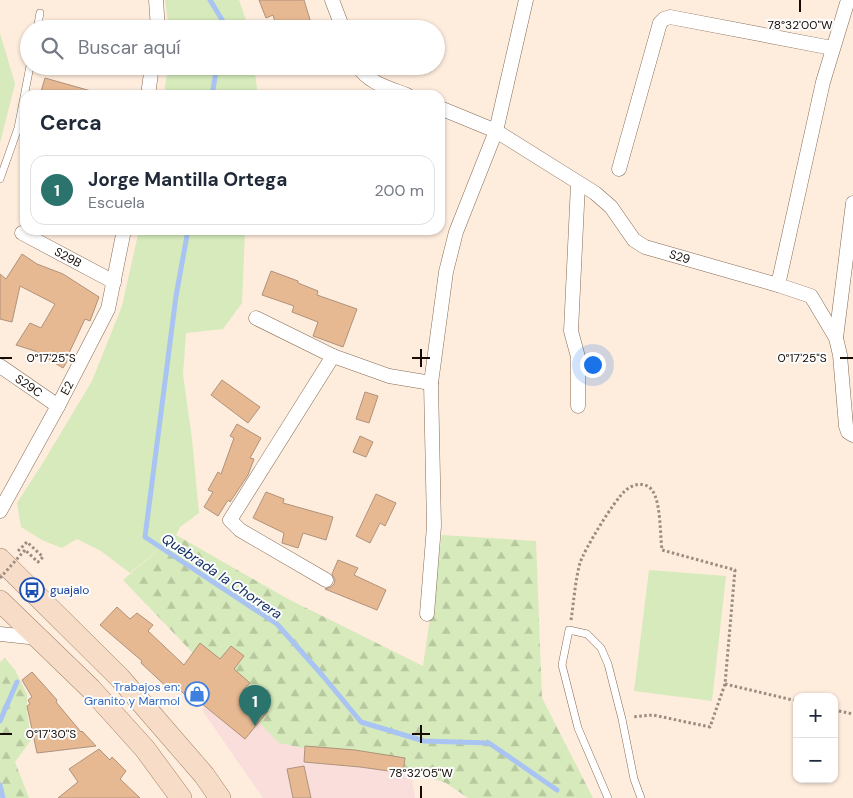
<!DOCTYPE html>
<html lang="es">
<meta charset="utf-8">
<style>
:root{--surface:#fff;--page:#f6f6f7;--text:#1f2937;--muted:#747a83;--line:#e0e1e3;--accent:#2b736d}
body{margin:0;font-family:"DM Sans",sans-serif;background:var(--page);color:var(--text)}
.controls{position:absolute;right:15px;bottom:15px;display:grid;overflow:hidden;border-radius:10px;box-shadow:0 1px 4px #0004}
.controls button{width:45px;height:45px;display:grid;place-items:center;padding:0;border:0;border-bottom:1px solid var(--line);background:var(--surface);color:var(--text);font:25px sans-serif}
.you{position:absolute;left:592px;top:364px;width:18px;height:18px;margin:-12px;border:4px solid #fff;border-radius:50%;background:#1a73e8;box-shadow:0 0 0 8px #1a73e833}
.badge{display:grid;place-items:center;width:32px;height:32px;border-radius:50%;background:var(--accent);color:#fff;font-size:16px;font-weight:700}
.pin{position:absolute;translate:-50% -41px;filter:drop-shadow(0 1px 2px #0008)}
.pin::after{content:'';position:absolute;top:26px;width:18px;height:15px;background:inherit;clip-path:polygon(0 0,100% 0,50% 100%)}
.list{margin:0;padding:0;list-style:none}
h2{display:flex;justify-content:space-between;align-items:center;height:65px;margin:0;padding:0 20px;font-size:21px}
h2 small{font-size:16px;font-weight:400;color:var(--muted)}
.list li{display:grid;grid-template-columns:32px 1fr auto;gap:15px;align-items:center;box-sizing:border-box;height:70px;margin:0 10px 10px;padding:0 10px;border:1px solid var(--line);border-radius:15px}
.list b{display:block;font-size:19px;white-space:nowrap}
.list p{margin:0;font-size:16px;white-space:nowrap;color:var(--muted)}
.list em{font-size:16px;font-style:normal;color:var(--muted)}
.icon{flex:none;width:28px;height:28px;fill:none;stroke:currentColor;stroke-width:2;stroke-linecap:round;stroke-linejoin:round}
.map{position:relative;flex:none;width:853px;height:798px;overflow:hidden}
.search{position:absolute;background:var(--surface);box-shadow:0 1px 4px #0004;left:20px;top:20px;width:425px;height:55px;display:flex;align-items:center;gap:12px;box-sizing:border-box;padding:0 18px;border-radius:28px;color:var(--muted);font-size:19px}
.panel{position:absolute;background:var(--surface);box-shadow:0 1px 4px #0004;left:20px;top:90px;width:425px;height:145px;border-radius:15px}
.map>svg:first-child{display:block}
.education{fill:#f9dedb}
.green{fill:#d6eabb}
.forest{fill:url(#forest-firs)}
.lines{fill:none;stroke-linecap:round;stroke-linejoin:round}
.stream{stroke:#a9c4f3;stroke-width:5}
.building{fill:#e7b993;stroke:#af927b}
.lane-casing{stroke:#866b55;stroke-width:8}
.street-casing{stroke:#866b55;stroke-width:15}
.primary-casing{stroke:#a5856b;stroke-width:22}
.path{stroke:#9a8c80;stroke-width:3;stroke-dasharray:2.5 2.5;stroke-linecap:butt}
.lane{stroke:#fff;stroke-width:7}
.street{stroke:#fff;stroke-width:14}
.primary{stroke:#f7ddc7;stroke-width:21}
.path-bridge{stroke:#9a8c80;stroke-width:3;stroke-dasharray:2.5 2.5;stroke-linecap:butt}
.ticks{fill:none;stroke:#160c05;stroke-width:2}
.labels{text-anchor:middle;stroke-width:4;stroke-linejoin:round;paint-order:stroke}
.street-label{font-size:12px;fill:#160c05;stroke:#fdfdfd}
.transit-label{font-size:12px;fill:#164399;stroke:#fdfdfd;text-anchor:start}
.shop-label{font-size:12px;fill:#366cbe;stroke:#fdfdfd;text-anchor:end}
.water-label{font-size:14px;font-style:italic;fill:#112d64;stroke:#fdfdfd}
.ticks-label{font-size:12px;text-anchor:middle;fill:#160c05;stroke:#fdfdfd;stroke-width:4;stroke-linejoin:round;paint-order:stroke}
</style>
<div class="map">
<svg width="853" height="798" viewBox="0 0 853 798">
<defs>
<pattern id="forest-firs" width="22" height="20" patternUnits="userSpaceOnUse" patternTransform="scale(1.25)"><rect width="22" height="20" fill="#d6eabb"/><path d="M5 1l3.5 6h-7zM16 11l3.5 6h-7z" fill="#b7c89f"/></pattern>
</defs>
<rect width="100%" height="100%" fill="#feecdd"/>
<path class="education" d="M246 660 408 755 415 798H263L202 710Z"/>
<path class="green" d="M165 0H239L249 29H169Z
M0 33 15 84 0 143Z
M168 66H254L258 95H164Z
M139 230H245L242 303 223 329 186 333 183 374 192 439 199 513 180 527 176 535 130 573 101 551 77 539 62 548 42 540 21 527 17 503 44 461 92 381 122 306Z
M649 570 726 576 712 701 634 691Z"/>
<path class="forest" d="M176 535 288 599 423 666 442 535 536 541 542 698 593 798H468L446 783 404 769 279 743 123 580Z
M5 658 15 670 27 694V712L31 740 15 762 29 798H0V662Z"/>
<g class="lines">
<path class="stream" d="M210 0 224 23 223 29
M212 95 217 66
M188 230 176 296 145 537 277 624 323 676 361 722 424 741 489 743 557 790
M0 721 17 682
M0 785 3 798"/>
</g>
<path class="building" d="M259 0H304L311 23 294 29H277L273 15 266 18Z
M45 78 91 91V95H40Z
M22 254 37 264 63 274 99 297 90 321 85 319 69 353 71 355 63 368 35 351 16 345 30 323 41 328 55 304 20 286 12 322 0 319V274L6 279Z
M271 271 298 281V283L318 291 317 295 357 309 343 347 313 336 318 322 292 312 294 306 262 295Z
M222 380 260 407 248 423 211 395Z
M365 392 378 396 369 423 356 419Z
M237 424 261 438 250 458 254 459 248 475 230 502 228 500 218 516 204 507 213 492 208 490 218 472 221 474 234 438 230 436Z
M360 436 373 442 366 457 353 452Z
M266 492 284 499 283 503 333 517 326 540 303 533 298 548 282 543 284 533 253 518Z
M376 494 396 503 385 526 380 523 370 543 356 536Z
M338 560 358 568 354 575 386 590 377 610 325 589 331 587 334 584 335 580 332 574Z
M117 607 130 619 137 613 153 625 148 631 184 665 200 643 220 659 231 646 244 656 234 669 250 683 243 690 268 711 245 739 201 703 197 707 176 686 171 691 141 663 142 661 100 625Z
M32 672 57 700 56 702 81 732 82 731 96 746 37 753 27 706 30 704 28 700 32 697 22 680Z
M305 746 355 750 405 758 403 773 360 767 304 762Z
M99 749 110 760 112 757 126 771 120 779 140 798H58L78 782 69 769Z
M304 766 311 798H293L287 769Z"/>
<g class="lines">
<g class="lane-casing">
<path id="lane" d="M37 29 40 13
M0 179 18 128 30 66
M608 798 578 728 562 665 569 630 587 634 601 648 608 664 622 719 634 779 641 798"/>
</g>
<g class="street-casing">
<g id="street">
<path d="M156 0 158 29"/>
<path d="M332 0 343 29"/>
<path d="M358 66C368 83 389 88 407 95"/>
<path d="M148 95 152 66"/>
<path id="s1" d="M440 108 496 131 595 193 611 207 634 240 645 247 778 285 811 296 836 338 840 355 846 426 848 432 853 435"/>
<path d="M619 169 660 23 664 19 670 17 832 48"/>
<path d="M578 184 571 331 578 357V406"/>
<path id="s2" d="M22 233 114 282"/>
<path d="M778 285 823 82 848 0"/>
<path d="M256 318 333 356"/>
<path d="M836 338 853 203"/>
<path id="s3" d="M0 366 58 406"/>
<path id="s4" d="M0 511 58 406 108 309 124 230"/>
<path d="M326 580 240 530 230 520 333 356 389 376 431 383"/>
<path d="M427 614 434 526 431 383 446 272 456 232 496 131 526 0"/>
<path d="M0 634 38 638"/>
</g>
</g>
<g class="primary-casing">
<path id="primary" d="M0 559 120 678 204 775 220 798
M0 601 91 689 145 749 181 798"/>
</g>
<path class="path" d="M18 551 27 542 43 557 38 562 25 550
M571 620C574 601 575 581 580 563 584 550 615 499 625 491 632 484 645 481 652 490 661 502 660 535 662 550L735 570 725 684 710 727 653 715 632 717
M725 684 797 701
M834 710 853 714"/>
<use href="#lane" class="lane"/>
<use href="#street" class="street"/>
<use href="#primary" class="primary"/>
<path class="path-bridge" d="M0 578 25 550"/>
</g>
<path class="ticks" d="M800 0V12M421 349V367M0 358H12M412 358H430M840 358H853M421 725V743M0 734H12M412 734H430M421 786V798"/>
<defs>
<g id="bus-ring" transform="scale(1.25)"><circle r="9.5" fill="#fdfdfd" stroke="#1a4fb4" stroke-width="1.5"/><path d="M-5-6H5V4H4V6H2V4H-2V6H-4V4H-5ZM-3.5-4V0h7V-4ZM-3.5 1.2v1.5H-2V1.2ZM2 1.2v1.5H3.5V1.2Z" fill="#1a4fb4"/></g>
<g id="shop-ring" transform="scale(1.25)"><circle r="9.5" fill="#fdfdfd" stroke="#3f7fe0" stroke-width="1.5"/><path d="M-5-2.5h2.3a2.7 3.5 0 0 1 5.4 0H5L5.5 6h-11ZM-1.5-2.5h3a1.5 2.3 0 0 0-3 0Z" fill="#3f7fe0"/></g>
</defs>
<g fill-rule="evenodd">
<use href="#bus-ring" x="32" y="590"/>
<use href="#shop-ring" x="197" y="694"/>
</g>
<g class="labels">
<g class="street-label">
<text dy="4" stroke="none"><textPath href="#s2" startOffset="52">S29B</textPath></text>
<text dy="4" stroke="none"><textPath href="#s1" startOffset="288">S29</textPath></text>
<text dy="4" stroke="none"><textPath href="#s3" startOffset="35">S29C</textPath></text>
<text dy="4" stroke="none"><textPath href="#s4" startOffset="140">E2</textPath></text>
</g>
<g class="transit-label">
<text x="50" y="594">guajalo</text>
</g>
<g class="shop-label">
<text x="180" y="691">Trabajos en:<tspan x="180" dy="14">Granito y Marmol</tspan></text>
</g>
<g class="water-label">
<text transform="translate(222 576) rotate(34)" y="5">Quebrada la Chorrera</text>
</g>
</g>
<g class="ticks-label">
<text x="800" y="29">78°32'00"W</text>
<text x="51" y="362">0°17'25"S</text>
<text x="802" y="362">0°17'25"S</text>
<text x="51" y="738">0°17'30"S</text>
<text x="421" y="777">78°32'05"W</text>
</g>
</svg>
<div class="controls">
<button>+</button>
<button>−</button>
</div>
<div class="you"></div>
<div class="pin badge" style="left:255px;top:726px">1</div>
<div class="search"><svg class="icon" aria-label="search" viewBox="0 0 24 24"><circle cx="10" cy="10" r="6"/><path d="M15 15l6 6"/></svg>Buscar aquí</div>
<section class="panel">
<h2>Cerca<small></small></h2>
<ul class="list">
<li><span class="badge">1</span><div><b>Jorge Mantilla Ortega</b><p>Escuela</p></div><em>200 m</em></li>
</ul>
</section>
</div>
